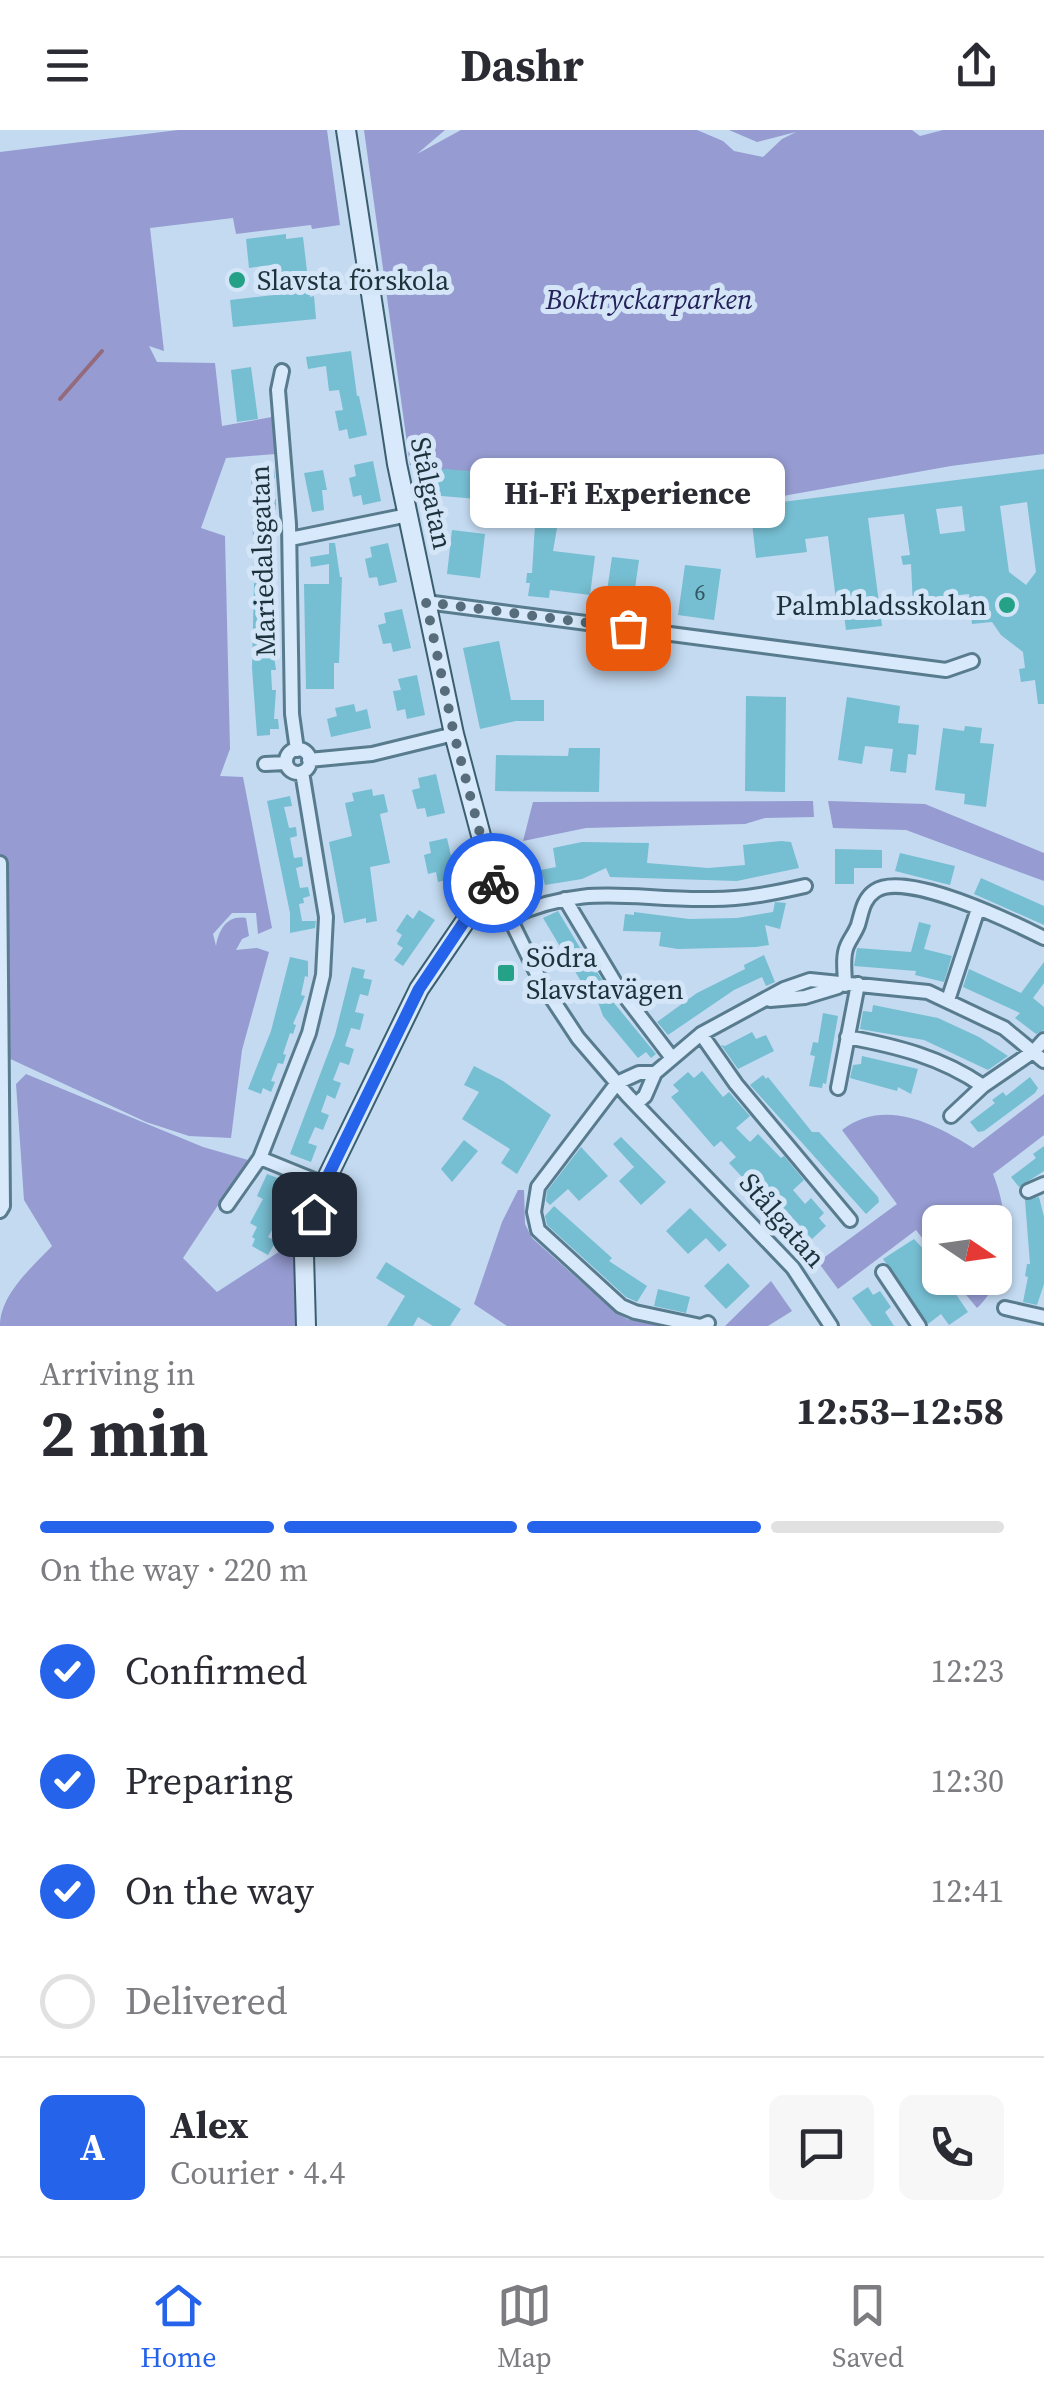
<!DOCTYPE html>
<html lang="en">
<head>
<meta charset="utf-8">
<style>
  body { margin:0; font-family:"Source Serif 4",serif; background:#f7f7f7; color:#2b2b33; height:100vh; display:flex; flex-direction:column; font-size:38px; white-space:nowrap }
  * { box-sizing:border-box; margin:0 }
  p { font-size:32px; color:#7c7c81 }
  .icon { flex:none; width:55px; height:55px; fill:none; stroke:currentColor; stroke-width:2; stroke-linecap:round; stroke-linejoin:round }
  .map { position:relative; height:1196px; overflow:hidden }
  .details { display:flex; flex-direction:column; background:#fff; flex:1 }
  .details>* { flex:none }
  .needle { width:65px; rotate:103deg }
  .buttons { position:absolute; left:922px; top:1075px; display:grid; gap:20px }
  .buttons a { display:grid; place-items:center; width:90px; height:90px; border-radius:15px; background:#fff; box-shadow:0 2px 8px #0004; font-size:50px }
  .pin { position:absolute; display:grid; place-items:center; width:85px; height:85px; color:#fff; margin:-42px; border-radius:20px; box-shadow:0 5px 15px #0006 }
  .courier { position:absolute; display:grid; place-items:center; width:100px; height:100px; margin:-50px; border:8px solid #2563eb; border-radius:50%; background:#fff; color:#222; box-shadow:0 2px 12px #0007 }
  .bubble { position:absolute; height:70px; border-radius:15px; background:#fff; box-shadow:0 2px 8px #0004; font-size:32px; font-weight:700; line-height:70px; text-align:center }
  .overview em { font-style:normal; font-weight:700 }
  .overview div { display:flex; flex-direction:column-reverse }
  .overview { display:flex; align-items:center; justify-content:space-between; height:170px; padding:0 40px }
  h1 { font-size:65px; font-weight:700; line-height:75px }
  .bar { display:grid; grid-template-columns:repeat(4,1fr); gap:15px 10px; align-content:center; height:120px; padding:0 40px }
  .bar i { height:12px; border-radius:8px; background:#e1e1e2 }
  .bar .selected { background:#2563eb }
  .bar p { grid-column:span 4 }
  .line { display:flex; align-items:center; gap:25px; padding:0 40px; border-top:2px solid #e1e1e2 }
  .line div { flex:1 }
  .round { display:grid; place-items:center; flex:none; width:105px; height:105px; border-radius:15px; background:#f7f7f7 }
  ol { padding:0 40px; list-style:none }
  li { display:flex; align-items:center; gap:30px; height:110px }
  li p { margin-inline-start:auto }
  li .icon { padding:10px; border-radius:50%; background:#2563eb; color:#fff; stroke-width:4 }
  li:last-child { color:#7c7c81 }
  li i { width:55px; height:55px; border:5px solid #e1e1e2; border-radius:50% }
  header { display:flex; justify-content:space-between; align-items:center; height:130px; padding:0 40px; background:#fff; font-size:45px; font-weight:700 }
  .menu { display:flex; justify-content:space-around; align-items:center; height:140px; border-top:2px solid #e1e1e2; background:#fff; font-size:28px; color:#7c7c81 }
  .menu a { display:grid; justify-items:center; gap:5px }
  .menu .selected { color:#2563eb }
  .map>svg:first-child { display:block }
</style>
</head>
<body>
<header><svg class="icon" aria-label="menu" viewBox="0 0 24 24"><path d="M4 6h16M4 12h16M4 18h16"/></svg>Dashr<svg class="icon" aria-label="share" viewBox="0 0 24 24"><path d="M12 15V3M7 8l5-5 5 5M5 13v7h14v-7"/></svg></header>
<div class="map">
<svg width="1044" height="1196" viewBox="0 0 1044 1196">
  <rect width="100%" height="100%" fill="#c3daf1"/>
  <path fill="#969bd1" d="M178 0H327L340 95 312 99 311 95 236 104 233 88 150 98 164 221 149 216 157 232 215 233 222 296 272 287 275 324 226 328 201 398 225 406 230 619 220 646 243 647 272 798 258 804 256 783H232L213 804 216 816C219 799 227 785 246 788L249 806 242 809 236 820 257 818 269 822 242 920 231 1008 189 1006 146 992 4 926 0 733V22Z
    M364 0H445L417 24 461 0H697L723 11 734 21 763 27 782 9 796 2 757 12 729 0H912L920 6 943 0H1044V324L951 336 749 372 740 376 410 335Z
    M813 671 814 687 765 688 745 694 586 698 523 711 533 672Z
    M828 671 925 674 1044 723V751L906 700 833 698Z
    M26 944 203 1017 248 1030 183 1128 217 1162 297 1110V1196H0C0 1165 31 1138 52 1116L24 1070 16 954Z
    M1044 964V1005L993 1044C1010 1086 1013 1144 977 1178L952 1148H995V1092H940V1131L916 1100 838 1159 818 1132 897 1074 842 1000C884 967 936 994 973 1018Z
    M518 1060H524L525 1094 532 1108 615 1182 627 1189 660 1196H507L474 1174 502 1092Z
    M771 1151 792 1181 768 1196H725Z"/>
  <g fill="none" stroke-linecap="round" stroke-linejoin="round">
    <path stroke="#936b7d" stroke-width="4" d="M60 269 102 221"/>
  </g>
  <path fill="#76bed2" fill-rule="evenodd" d="M286 104V109L303 107 310 167 314 166 316 189 233 197 230 170 283 164 277 134 249 138 246 109Z
    M351 221 357 266H359L367 305 349 309 347 299 339 301 335 281 343 280 339 260 329 261 326 236 308 239 306 227Z
    M251 237 258 289 237 292 231 240Z
    M373 331 381 371 363 375 361 365 353 367 349 348 356 346 354 335Z
    M433 338 492 343 489 370 430 365Z
    M274 339 275 348 267 349 269 370 276 369V379L269 380V385H264L266 408H272L276 424H272V443L254 446 251 341Z
    M1044 339V574H1038L1035 550 1021 552 1019 539 1025 538 1023 522 1001 505 992 492 972 494 969 464 938 467 939 473 913 476 911 434 903 435 901 426 910 425 904 384 868 388 882 496 846 500 844 485 838 486 828 406 805 409 807 422 756 428 750 376ZM1027 372 1036 442 1026 455 1009 442 1000 376ZM962 376 965 401 940 404 936 379Z
    M323 340 327 360H322L324 380 312 382 304 343Z
    M509 345 563 353 560 371 507 363Z
    M619 360 647 364 643 397 615 393Z
    M535 395 557 398 553 421 595 426 590 465 550 460 549 468 528 466 530 453H526L527 443H532Z
    M452 400 485 404 480 448 447 444Z
    M329 413H335L340 447H342L339 533H334V559H306L304 454H329V434L311 437 310 427 329 424Z
    M388 413 397 452 379 456 377 447 369 448 365 429 372 427 370 417Z
    M612 427 639 430 633 472 606 468Z
    M685 435 721 439 714 490 678 485Z
    M254 453H272V473H276L272 501H276V511H272L276 540H271L272 560H276L274 589H278L279 599H270V605L257 606 252 538Z
    M402 479 411 518 393 522 391 513 383 514 378 495 386 493 384 483Z
    M499 511 511 570H544V591H516L480 599 463 518Z
    M417 545 425 585 407 589 405 579 397 581 393 561 401 560 398 549Z
    M746 566 786 567 785 662 745 661Z
    M847 567 900 576 898 593 919 595 916 625 908 624 906 643 890 641 893 619 865 616 862 634 838 630Z
    M354 574 356 582 367 579 371 598 331 607 327 589 337 586 335 578Z
    M965 596 982 598 980 613 994 614 986 677 964 674 965 664 935 660 943 598 964 601Z
    M569 618H600L599 662 495 661 496 625 568 626Z
    M436 644 445 683 427 687 425 678 417 679 412 660 420 658 418 648Z
    M372 659 373 666 384 664 388 682 380 684 390 733 370 737 377 791 366 793V788L344 793 329 712 352 706 345 673 354 671 352 663Z
    M290 666 292 676 284 677 289 698 296 697 297 706 290 708 294 728 302 727 303 736 296 738 300 758 308 757 310 766 303 768 304 773 299 774 302 791H316L315 798 290 803V783L267 671Z
    M447 708 456 748 438 752 436 742 428 744 424 725 431 723 429 712Z
    M781 711 791 712 799 738 737 751 610 747 606 738 582 749 545 755 541 740 556 737 553 718 582 712 649 713 647 733 708 738 745 735 743 715Z
    M835 719 882 720V738H854V754H835Z
    M900 723 955 736 950 755 895 741Z
    M981 748 1044 776V795L974 764Z
    M775 772 786 773 780 799 765 795 769 815 756 817 678 819 659 816 661 802 623 801 625 784 634 785V782L689 789 737 788 773 782Z
    M419 780 435 790 403 836 394 830 403 818 397 814 402 805 396 801 407 784 413 789Z
    M558 781 595 843 597 842 616 871 614 873 656 924 651 928 646 922 638 928 603 886 598 872 588 856 585 858 543 788Z
    M919 792 931 795 924 819 952 826 944 852 915 845 916 841 854 836 857 818 911 822Z
    M764 825 775 852 766 856 762 847 734 860 668 905 657 892 697 863 745 839 744 835Z
    M290 827 308 831V847L305 846 301 865 305 866 293 894 296 895 293 904 290 903 283 924 286 925 283 934 278 933 271 951 275 952 271 962 263 958 261 964 248 959 271 901Z
    M1044 832V853L1033 868 1044 877V900L1036 904 1015 888 1020 883 963 857 969 839 1021 863Z
    M352 837 365 840 363 848 372 850 368 866 360 864 355 882 364 884 360 900 351 898 345 916 354 919 349 935 340 932 333 950 341 953 335 969 327 965 321 982 329 985 323 1000 315 997 308 1013 317 1016 311 1032 290 1024 335 905Z
    M873 875 938 888 979 907 1008 926 988 940 924 910 860 899 863 881 872 882Z
    M823 883 838 886 826 954 823 953 822 958 809 956 815 926 810 925 812 917 813 912 818 913Z
    M752 902 756 909 766 905 774 921 738 939 721 915 725 916Z
    M862 926 918 939 911 964 898 957 897 961 850 948 853 935 861 934Z
    M474 936 503 951 551 985 517 1044 501 1033 510 1019 462 989 479 962 464 955Z
    M702 941 723 967 729 962 750 986 736 998 750 1012 758 1004 781 1028 784 1026 804 1050 793 1060 805 1074 811 1068 824 1083 819 1088 826 1096 812 1109 779 1073 772 1079 729 1033 736 1027 721 1011 714 1017 671 967 679 961 673 955 688 942 694 948Z
    M763 945 766 949 768 947 812 1002H819L878 1067 879 1072 866 1084 750 955Z
    M1030 947 1038 958 1035 963 984 1001 978 1002 970 992 995 973 992 970 1003 962 1006 966Z
    M621 1007 666 1052 641 1075 619 1051 634 1037 613 1014Z
    M464 1010 478 1021 452 1052 441 1039Z
    M1044 1016V1041L1019 1057 1011 1047 1036 1028 1033 1024Z
    M581 1017 608 1046 579 1071 568 1059 550 1075 546 1071 547 1061Z
    M267 1044 288 1052 276 1080 282 1083 268 1107 276 1111 268 1125 252 1116 255 1109 252 1107 257 1097 250 1093 263 1069 257 1066Z
    M1039 1067 1044 1087V1154L1037 1175 1023 1172 1028 1147 1025 1146 1027 1134H1030L1025 1070Z
    M554 1076 612 1128 609 1131 647 1156 637 1172 626 1167 547 1095 545 1086Z
    M690 1078 727 1115 719 1122 706 1108 688 1124 666 1101Z
    M914 1109 931 1127 940 1140V1148H945L968 1182 949 1195 941 1184 928 1194 883 1129Z
    M386 1132 461 1179 450 1196H433L418 1187 413 1196H387L405 1166 376 1148Z
    M728 1133 750 1156 726 1179 704 1156Z
    M868 1157 873 1165 880 1161 891 1177 885 1182 894 1196H872L852 1168Z
    M658 1159 690 1167 686 1183 654 1176Z"/>
  <g fill="none" stroke-linecap="round" stroke-linejoin="round">
    <defs>
      <path id="street" d="M282 241 278 260 289 394 292 584 297 620
        M290 409 408 385
        M426 472 946 540 972 531
        M286 631a12 12 0 1 1 24 0a12 12 0 1 1-24 0Z
        M309 630 372 624 454 604
        M265 634 286 633
        M0 733 3 1076 0 1081
        M495 758 541 852 578 908 628 966 793 1138 831 1196
        M565 769 617 856 672 928
        M508 788C589 751 631 771 713 769 744 769 774 763 805 756
        M845 855C845 843 842 827 847 816 850 809 855 803 858 795 862 782 863 769 875 761 905 740 1012 792 1044 808
        M770 870 805 867 838 857
        M948 870 978 779
        M701 904 736 954 850 1090
        M847 907C896 916 941 927 983 956
        M655 943H639L617 953 538 1057 534 1082 538 1100 621 1176 635 1182 701 1196 708 1193
        M838 958 858 854
        M636 974 645 966 655 943 701 904 784 859 810 850 928 862 1004 898 1044 931
        M951 986 983 956 1034 921 1044 910
        M260 1028 324 1054
        M1028 1061 1044 1054
        M227 1075 260 1028 309 903 323 845 326 787 302 642
        M883 1142 919 1196
        M1005 1178 1044 1187"/>
      <path id="secondary" d="M306 1196 304 1125 324 1054 419 859 481 768 495 758 454 604 397 334 346 0"/>
    </defs>
    <use href="#street" stroke="#587c8d" stroke-width="18"/>
    <use href="#secondary" stroke="#3b5f6f" stroke-width="22"/>
    <use href="#street" stroke="#d7e9fb" stroke-width="12"/>
    <use href="#secondary" stroke="#d7e9fb" stroke-width="18"/>
  </g>
  <g fill="none" stroke-linecap="round" stroke-linejoin="round">
    <path stroke="#576d7b" stroke-width="10" stroke-dasharray="0 18" d="M493 753 454 604 426 472 628 498"/>
    <path stroke="#2563eb" stroke-width="12" d="M314 1084 324 1054 419 859 480 768 494 758 493 753"/>
  </g>
  <g fill="#24a187" stroke="#d4e5f8" stroke-width="4">
    <circle cx="237" cy="150" r="10"/>
    <circle cx="1007" cy="475" r="10"/>
    <rect x="496" y="833" width="20" height="20" rx="5"/>
  </g>
  <g text-anchor="middle" dominant-baseline="central" stroke-width="10" stroke-linejoin="round" paint-order="stroke">
    <g font-size="22" fill="#335662">
      <text x="700" y="462">6</text>
    </g>
    <g font-size="28" fill="#1d333c" stroke="#d4e5f8" text-anchor="start">
      <text x="257" y="150">Slavsta förskola</text>
      <text x="987" y="475" text-anchor="end">Palmbladsskolan</text>
      <text x="526" y="827">Södra<tspan x="526" dy="32">Slavstavägen</tspan></text>
    </g>
    <g font-size="28" font-style="italic" fill="#25225a" stroke="#d4e5f8">
      <text x="649" y="169">Boktryckarparken</text>
    </g>
    <g font-size="28" fill="#1d333c" stroke="#d4e5f8">
      <text transform="translate(432 363) rotate(78)">Stålgatan</text>
      <text transform="translate(262 431) rotate(-92)">Mariedalsgatan</text>
      <text transform="translate(783 1090) rotate(49)">Stålgatan</text>
    </g>
  </g>
</svg>
<div class="buttons">
<a><svg class="needle" viewBox="-14 -14 28 28"><path d="M0-13l5 13h-10z" fill="#e53935"/><path d="M0 13l5-13h-10z" fill="#7c7c81"/></svg></a>
</div>
<div class="pin" style="left:628px;top:498px;background:#ea580c"><svg class="icon" aria-label="bag" viewBox="0 0 24 24"><path d="M5 8h14l-1 12H6zM9 8a3 3 0 0 1 6 0"/></svg></div>
<div class="pin" style="left:314px;top:1084px;background:#1f2937"><svg class="icon" aria-label="home" viewBox="0 0 24 24"><path d="M3 11l9-7 9 7M6 9v11h12V9"/></svg></div>
<div class="courier" style="left:493px;top:753px"><svg class="icon" aria-label="bike" viewBox="0 0 24 24"><circle cx="6" cy="16" r="4"/><circle cx="18" cy="16" r="4"/><path d="M6 16l4-8h5l3 8M10 8l3 8H6M13 5h3"/></svg></div>
<div class="bubble" style="left:470px;top:328px;width:315px">Hi-Fi Experience</div>
</div>
<section class="details">
<div class="overview"><div><h1>2 min</h1><p>Arriving in</p></div><em>12:53–12:58</em></div>
<div class="bar"><i class="selected"></i><i class="selected"></i><i class="selected"></i><i></i><p>On the way · 220 m</p></div>
<ol>
<li><svg class="icon" aria-label="check" viewBox="0 0 24 24"><path d="M5 12l5 5 9-10"/></svg>Confirmed<p>12:23</p></li>
<li><svg class="icon" aria-label="check" viewBox="0 0 24 24"><path d="M5 12l5 5 9-10"/></svg>Preparing<p>12:30</p></li>
<li><svg class="icon" aria-label="check" viewBox="0 0 24 24"><path d="M5 12l5 5 9-10"/></svg>On the way<p>12:41</p></li>
<li><i></i>Delivered</li>
</ol>
<div class="line" style="height:180px"><b class="round" style="background:#2563eb;color:#fff">A</b><div><b>Alex</b><p>Courier · 4.4</p></div><a class="round"><svg class="icon" aria-label="chat" viewBox="0 0 24 24"><path d="M4 5h16v11H9l-5 4z"/></svg></a><a class="round"><svg class="icon" aria-label="phone" viewBox="0 0 24 24"><path d="M5 4h4l2 5-3 2q2 4 5 5l2-3 5 2v4C11 20 4 13 5 4z"/></svg></a></div>
</section>
<nav class="menu">
<a class="selected"><svg class="icon" aria-label="home" viewBox="0 0 24 24"><path d="M3 11l9-7 9 7M6 9v11h12V9"/></svg>Home</a>
<a><svg class="icon" aria-label="map" viewBox="0 0 24 24"><path d="M3 6l6-2 6 2 6-2v14l-6 2-6-2-6 2zM9 4v14M15 6v14"/></svg>Map</a>
<a><svg class="icon" aria-label="saved" viewBox="0 0 24 24"><path d="M7 4h10v16l-5-4-5 4z"/></svg>Saved</a>
</nav>
</body>
</html>
